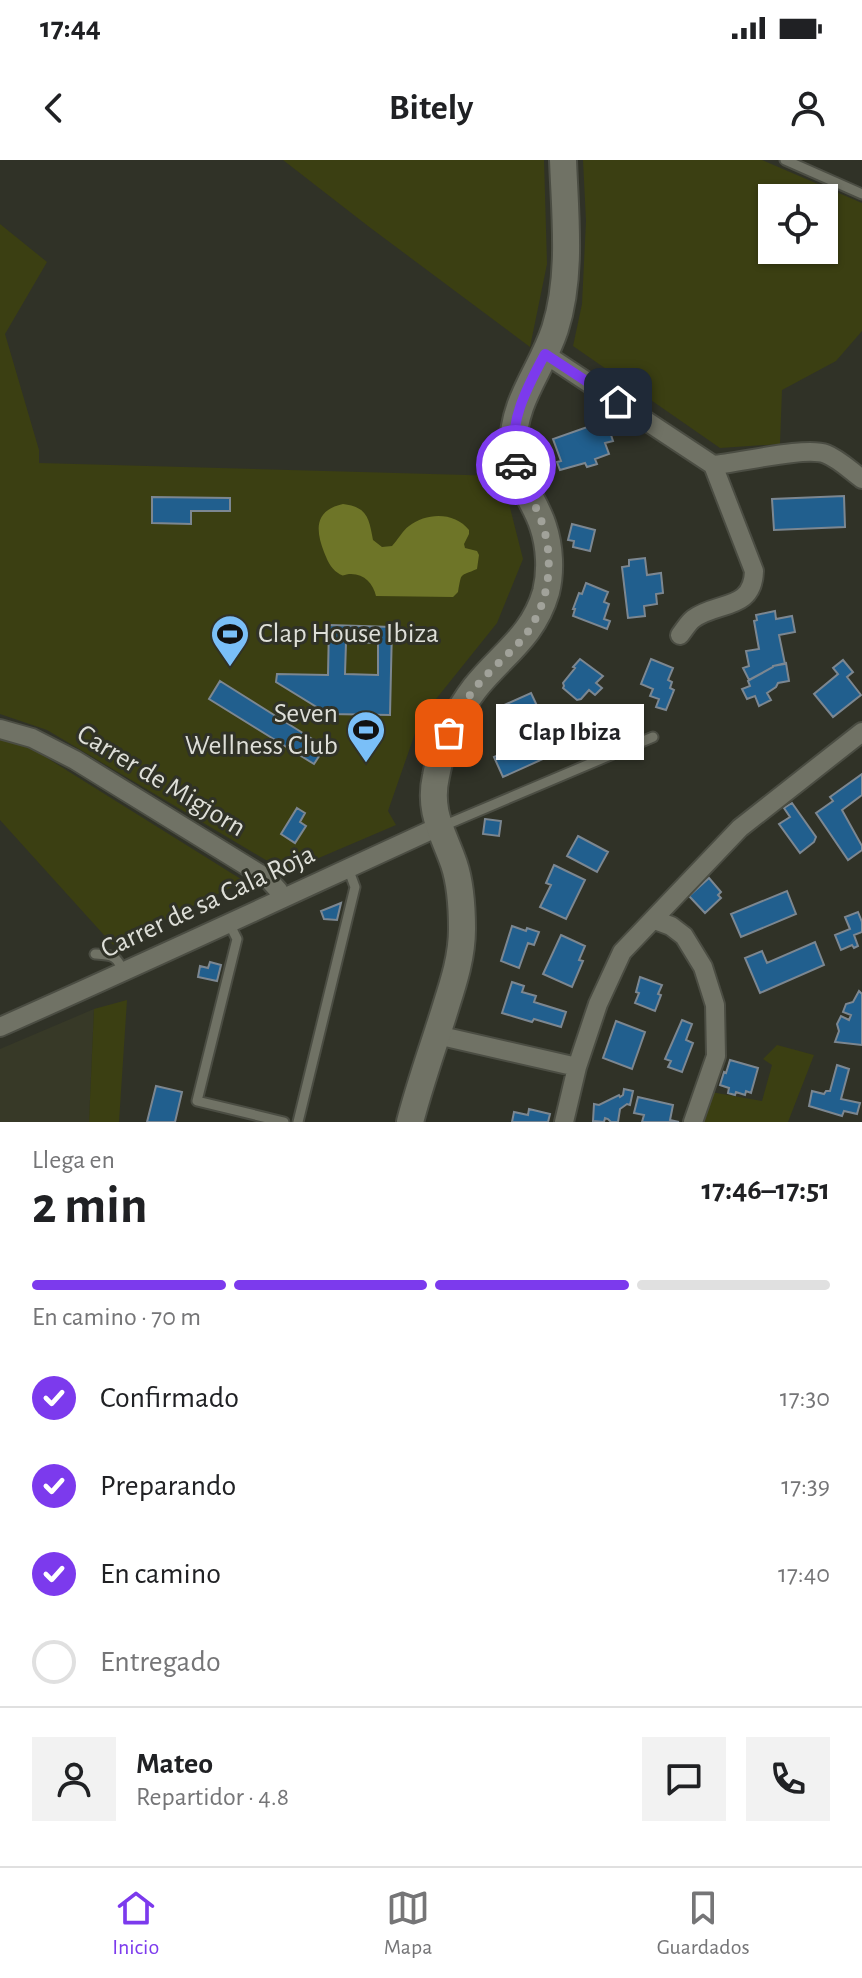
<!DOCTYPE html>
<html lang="es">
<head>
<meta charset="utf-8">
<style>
  body { margin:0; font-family:"Alegreya Sans",sans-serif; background:#f2f2f2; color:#202124; height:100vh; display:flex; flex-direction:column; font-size:30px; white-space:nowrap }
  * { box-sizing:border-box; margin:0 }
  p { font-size:26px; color:#757577 }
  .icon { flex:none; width:44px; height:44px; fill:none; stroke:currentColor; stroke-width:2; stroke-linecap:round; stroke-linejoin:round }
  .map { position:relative; height:962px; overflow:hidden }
  .drawer { display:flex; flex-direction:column; background:#fff; flex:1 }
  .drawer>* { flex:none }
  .controls { position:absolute; left:758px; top:24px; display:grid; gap:16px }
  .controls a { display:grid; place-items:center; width:80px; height:80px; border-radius:0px; background:#fff; box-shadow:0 2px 6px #0004; font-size:40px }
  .pin { position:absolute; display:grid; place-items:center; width:68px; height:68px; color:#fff; margin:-34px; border-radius:16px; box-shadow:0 4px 12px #0006 }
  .courier { position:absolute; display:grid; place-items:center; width:80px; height:80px; margin:-40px; border:6px solid #7c3aed; border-radius:50%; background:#fff; color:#222; box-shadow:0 2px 10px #0007 }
  .bubble { position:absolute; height:56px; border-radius:0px; background:#fff; box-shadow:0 2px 6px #0004; font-size:26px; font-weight:600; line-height:56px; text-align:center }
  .headline em { font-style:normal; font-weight:600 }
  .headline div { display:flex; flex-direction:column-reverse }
  .headline { display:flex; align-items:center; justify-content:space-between; height:136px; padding:0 32px }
  h1 { font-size:52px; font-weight:600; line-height:60px }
  .bar { display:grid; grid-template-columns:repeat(4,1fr); gap:12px 8px; align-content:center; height:96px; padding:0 32px }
  .bar i { height:10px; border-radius:6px; background:#e0e0e0 }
  .bar .active { background:#7c3aed }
  .bar p { grid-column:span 4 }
  .line { display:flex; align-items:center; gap:20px; padding:0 32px; border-top:2px solid #e0e0e0 }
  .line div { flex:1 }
  .round { display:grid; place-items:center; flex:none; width:84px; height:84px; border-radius:0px; background:#f2f2f2 }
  ol { padding:0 32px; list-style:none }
  li { display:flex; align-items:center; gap:24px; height:88px }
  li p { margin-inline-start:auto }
  li .icon { padding:8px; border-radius:50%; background:#7c3aed; color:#fff; stroke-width:4 }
  li:last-child { color:#757577 }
  li i { width:44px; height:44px; border:4px solid #e0e0e0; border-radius:50% }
  .status { display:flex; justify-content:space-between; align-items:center; height:56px; padding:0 40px; background:#fff; direction:ltr }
  .status svg { height:22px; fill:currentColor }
  header { display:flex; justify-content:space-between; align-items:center; height:104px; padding:0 32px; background:#fff; font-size:36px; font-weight:600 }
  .menu { display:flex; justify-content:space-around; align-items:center; height:112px; border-top:2px solid #e0e0e0; background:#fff; font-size:22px; color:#757577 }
  .menu a { display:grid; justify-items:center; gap:4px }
  .menu .active { color:#7c3aed }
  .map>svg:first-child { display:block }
</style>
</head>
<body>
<div class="status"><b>17:44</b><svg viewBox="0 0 49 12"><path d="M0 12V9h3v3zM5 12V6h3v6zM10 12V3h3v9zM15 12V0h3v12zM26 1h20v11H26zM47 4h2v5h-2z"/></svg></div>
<header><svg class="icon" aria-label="back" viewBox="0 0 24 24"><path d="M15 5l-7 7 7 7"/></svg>Bitely<svg class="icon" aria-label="person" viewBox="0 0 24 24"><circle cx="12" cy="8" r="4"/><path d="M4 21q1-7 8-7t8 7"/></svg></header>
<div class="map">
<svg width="862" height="962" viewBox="0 0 862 962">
  <rect width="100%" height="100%" fill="#303227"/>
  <path fill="#373927" d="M94 849 89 962H0V889Z"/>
  <path fill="#3b3f12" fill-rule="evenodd" d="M283 0H544L547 104 530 187 368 66Z
    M583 0H762L862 43V171L836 201 782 230 780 284 720 288 573 186 582 144 586 61ZM772 38H824V90H772Z
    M0 64 47 102 5 174 39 290V303L502 316 523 399 497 463 420 559 388 651 396 665 286 712 47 570 0 554Z
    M0 580 23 583 244 721 113 785 0 660Z
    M127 840 119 962H89L94 849Z
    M777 885 814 895 788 962H703L711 932 762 941 772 905 763 899Z"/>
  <path fill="#6e7528" d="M343 344C368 347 369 359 373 380L382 387 392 386C398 380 402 371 409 366 427 352 455 352 469 370V374L464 384 465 388 477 391 479 395 477 409C459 417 462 411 458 432L453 437 376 436C373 423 364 413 349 414 342 415 344 417 338 413 330 408 327 399 324 392 315 369 315 350 343 344Z"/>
  <path fill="#215f8e" stroke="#7c8791" stroke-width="2" fill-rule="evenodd" d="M607 263 613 281 605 283 609 294 595 299 597 304 587 307 585 303 560 310 557 302 561 301 553 279 593 265 594 267Z
    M844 336 845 367 774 370 772 339Z
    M152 337 230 338V351H191V364L152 363Z
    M572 364 595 370 590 391 573 387 574 381 568 380Z
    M645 398 647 415 661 413 663 433 656 434 657 444 644 446 645 456 628 458 622 407 629 406V400Z
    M586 423 608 432 604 442 609 444 604 459 610 461 607 469 573 456 575 449H573L579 433 582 434Z
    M775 451 776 459 792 456 795 472 779 475 785 504 773 506V507L749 520 743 508 749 506 746 491 759 489 754 461 757 460 756 455Z
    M329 465 392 467 390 555 328 554 276 522 277 514 328 515ZM346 482 378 483V515L345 514Z
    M580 499 603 516 596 523 602 528 595 535 589 530 581 539 577 540 563 528 564 526 563 523 575 508 573 507Z
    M651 499 673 508 668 520 672 522 670 528 674 530 666 550 656 547 659 539 650 536 653 529 641 524Z
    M843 500 853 512 847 517 861 535 833 557 814 534 838 514 833 508Z
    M786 503 789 521 778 523 776 527 767 533 771 540 759 546 755 536 747 539 742 529 750 526 748 521 773 507V506Z
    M220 521 325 587 314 604 209 539Z
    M531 533 554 582 550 584 554 594 503 617 494 597 520 585 502 546Z
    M862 614V635L842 650 862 686V690L848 700 816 653 833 641 830 637Z
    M792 643 816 677 814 682 800 693 779 664 790 657 784 648Z
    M297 648 305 653 300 662 306 666 295 683 281 674Z
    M485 659 501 661 499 676 483 674Z
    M578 676 608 692 597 712 567 696Z
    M554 705 585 720 566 759 540 747 551 725 546 723Z
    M709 718 721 732 718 735 721 738 705 753 689 736Z
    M787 731 796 754 741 777 731 754Z
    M341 743 337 760 324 759 321 751Z
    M858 752 862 762V772L854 775 858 786 854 788 852 785 841 790 835 775 850 769 845 757Z
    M512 766 526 771 527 768 539 772 534 785 528 783 519 808 501 801Z
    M561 775 585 786 579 800 583 801 572 827 543 814Z
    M815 782 824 805 760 833 745 798 762 791 767 803Z
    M210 802 221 805 217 821 198 817 200 806 208 808Z
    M640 817 662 825 658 834 661 835 655 851 635 843 639 833 636 832Z
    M512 822 524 826 522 832 536 836 534 842 566 852 561 867 534 859 532 862 502 853Z
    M859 831 862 834V885L835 882 839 871 837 864 841 856 849 860 851 855 843 852 846 844 853 842Z
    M682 860 692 864 686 880 693 883 682 912 668 907 671 901 665 899Z
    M616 861 645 872 632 909 603 898Z
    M730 900 758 908 751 933 746 931 745 935 736 932 735 935 728 933 729 928 720 925 724 912 726 913Z
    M837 905 849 909 841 939 860 943 857 954 844 951 842 956 809 946 812 931 824 934 826 931H830Z
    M156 926 182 932 175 962H147Z
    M624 929 633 931 630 945 627 944 620 949 618 962H611L608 959 605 958 604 962 593 961 594 944 599 945 619 935 620 937 623 935Z
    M638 937 673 945 670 960 679 962H642L644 955 634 953Z
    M529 949 550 954 548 962H512L514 952 528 955Z"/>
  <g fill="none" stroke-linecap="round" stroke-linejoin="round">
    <defs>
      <path id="lane" d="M785 0 862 34
        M443 666 653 577
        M229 763 237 779 197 941 284 962
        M95 794C112 795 118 795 123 813
        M298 962 355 727 348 708"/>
      <path id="street" d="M545 194 713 305 754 411C753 451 717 441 693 459 688 463 684 470 680 475
        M713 305C739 303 806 286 826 294 839 299 851 311 862 319
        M0 569 32 578 75 600 268 719 278 730 281 738
        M655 760 671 766 684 776 703 807 715 845 716 896 693 962
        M0 867C147 802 292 734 438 667
        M437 875 577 907
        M564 962 577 907 598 844 622 792 740 668 862 572"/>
      <path id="secondary" d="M410 962C420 923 434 885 446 846 454 821 462 796 462 769 462 747 461 725 454 704 443 672 428 652 436 616 442 585 455 554 475 528 502 494 533 477 546 432 551 412 550 387 543 366 535 340 513 317 513 288 513 239 541 212 555 169 572 116 565 55 563 0"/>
    </defs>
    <use href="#lane" stroke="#4b4d43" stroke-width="13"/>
    <use href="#street" stroke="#4b4d43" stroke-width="22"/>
    <use href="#secondary" stroke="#4b4d43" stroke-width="30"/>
    <use href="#lane" stroke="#707265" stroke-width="9"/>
    <use href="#street" stroke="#707265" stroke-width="18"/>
    <use href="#secondary" stroke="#707265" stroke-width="26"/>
  </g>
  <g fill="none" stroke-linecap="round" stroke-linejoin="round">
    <path stroke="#a1a29a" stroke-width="8" stroke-dasharray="0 14.4" d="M449 573C456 558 463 544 473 531 488 511 508 496 524 477 548 446 555 404 543 366 537 345 523 326 516 305"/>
    <path stroke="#7c3aed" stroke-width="10" d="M516 305C507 264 526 229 545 194L618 242"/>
  </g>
  <defs>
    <symbol id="stadium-pin" viewBox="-11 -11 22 30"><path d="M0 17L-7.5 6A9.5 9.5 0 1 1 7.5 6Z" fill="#7abff8" stroke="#303227"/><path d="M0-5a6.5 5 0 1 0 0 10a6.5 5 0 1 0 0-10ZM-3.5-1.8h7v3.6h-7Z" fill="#111"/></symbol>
  </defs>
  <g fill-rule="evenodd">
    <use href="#stadium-pin" x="208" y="452" width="44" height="60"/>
    <use href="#stadium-pin" x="344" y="548" width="44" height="60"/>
  </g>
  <g text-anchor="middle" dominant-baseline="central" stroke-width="6" stroke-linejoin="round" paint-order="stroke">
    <g font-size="28" fill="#dedfd8" stroke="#303227" text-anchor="start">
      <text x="258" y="474">Clap House Ibiza</text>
      <text x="338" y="554" text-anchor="end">Seven<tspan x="338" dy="32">Wellness Club</tspan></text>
    </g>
    <g font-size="28" fill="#dedfd8" stroke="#303227">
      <text transform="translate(161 621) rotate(31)">Carrer de Migjorn</text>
      <text transform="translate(208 742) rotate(-25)">Carrer de sa Cala Roja</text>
    </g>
  </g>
</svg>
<div class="controls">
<a><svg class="icon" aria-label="locate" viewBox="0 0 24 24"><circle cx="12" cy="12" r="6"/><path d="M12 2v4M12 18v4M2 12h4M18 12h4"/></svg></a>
</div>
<div class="pin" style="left:449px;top:573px;background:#ea580c"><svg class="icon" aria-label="bag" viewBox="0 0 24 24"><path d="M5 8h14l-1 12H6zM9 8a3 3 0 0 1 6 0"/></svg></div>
<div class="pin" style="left:618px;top:242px;background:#1f2937"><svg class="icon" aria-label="home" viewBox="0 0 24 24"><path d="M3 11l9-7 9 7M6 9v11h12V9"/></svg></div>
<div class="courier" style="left:516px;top:305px"><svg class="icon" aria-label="car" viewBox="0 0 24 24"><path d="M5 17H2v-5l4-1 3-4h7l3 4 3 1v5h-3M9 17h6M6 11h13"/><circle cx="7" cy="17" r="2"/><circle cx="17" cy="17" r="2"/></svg></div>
<div class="bubble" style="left:496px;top:544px;width:148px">Clap Ibiza</div>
</div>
<section class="drawer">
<div class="headline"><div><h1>2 min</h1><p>Llega en</p></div><em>17:46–17:51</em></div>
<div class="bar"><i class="active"></i><i class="active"></i><i class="active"></i><i></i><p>En camino · 70 m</p></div>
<ol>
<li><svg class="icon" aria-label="check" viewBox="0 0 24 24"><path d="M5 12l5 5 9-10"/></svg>Confirmado<p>17:30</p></li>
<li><svg class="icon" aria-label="check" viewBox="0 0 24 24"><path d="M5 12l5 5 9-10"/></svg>Preparando<p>17:39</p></li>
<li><svg class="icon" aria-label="check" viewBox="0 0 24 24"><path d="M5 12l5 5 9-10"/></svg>En camino<p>17:40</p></li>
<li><i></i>Entregado</li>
</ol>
<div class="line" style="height:144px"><a class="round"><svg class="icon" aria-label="person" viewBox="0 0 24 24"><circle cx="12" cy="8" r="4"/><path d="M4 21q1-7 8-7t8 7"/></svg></a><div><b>Mateo</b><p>Repartidor · 4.8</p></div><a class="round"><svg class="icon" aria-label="chat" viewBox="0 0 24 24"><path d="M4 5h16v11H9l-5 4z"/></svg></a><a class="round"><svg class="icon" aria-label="phone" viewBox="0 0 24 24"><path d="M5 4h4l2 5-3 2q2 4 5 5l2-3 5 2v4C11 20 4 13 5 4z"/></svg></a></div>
</section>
<nav class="menu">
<a class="active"><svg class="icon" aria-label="home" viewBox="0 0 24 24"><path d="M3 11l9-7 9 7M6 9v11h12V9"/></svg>Inicio</a>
<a><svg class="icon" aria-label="map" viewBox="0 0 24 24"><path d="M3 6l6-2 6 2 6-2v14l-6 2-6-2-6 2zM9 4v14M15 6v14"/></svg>Mapa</a>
<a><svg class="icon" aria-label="saved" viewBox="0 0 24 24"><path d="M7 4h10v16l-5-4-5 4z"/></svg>Guardados</a>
</nav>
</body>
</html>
